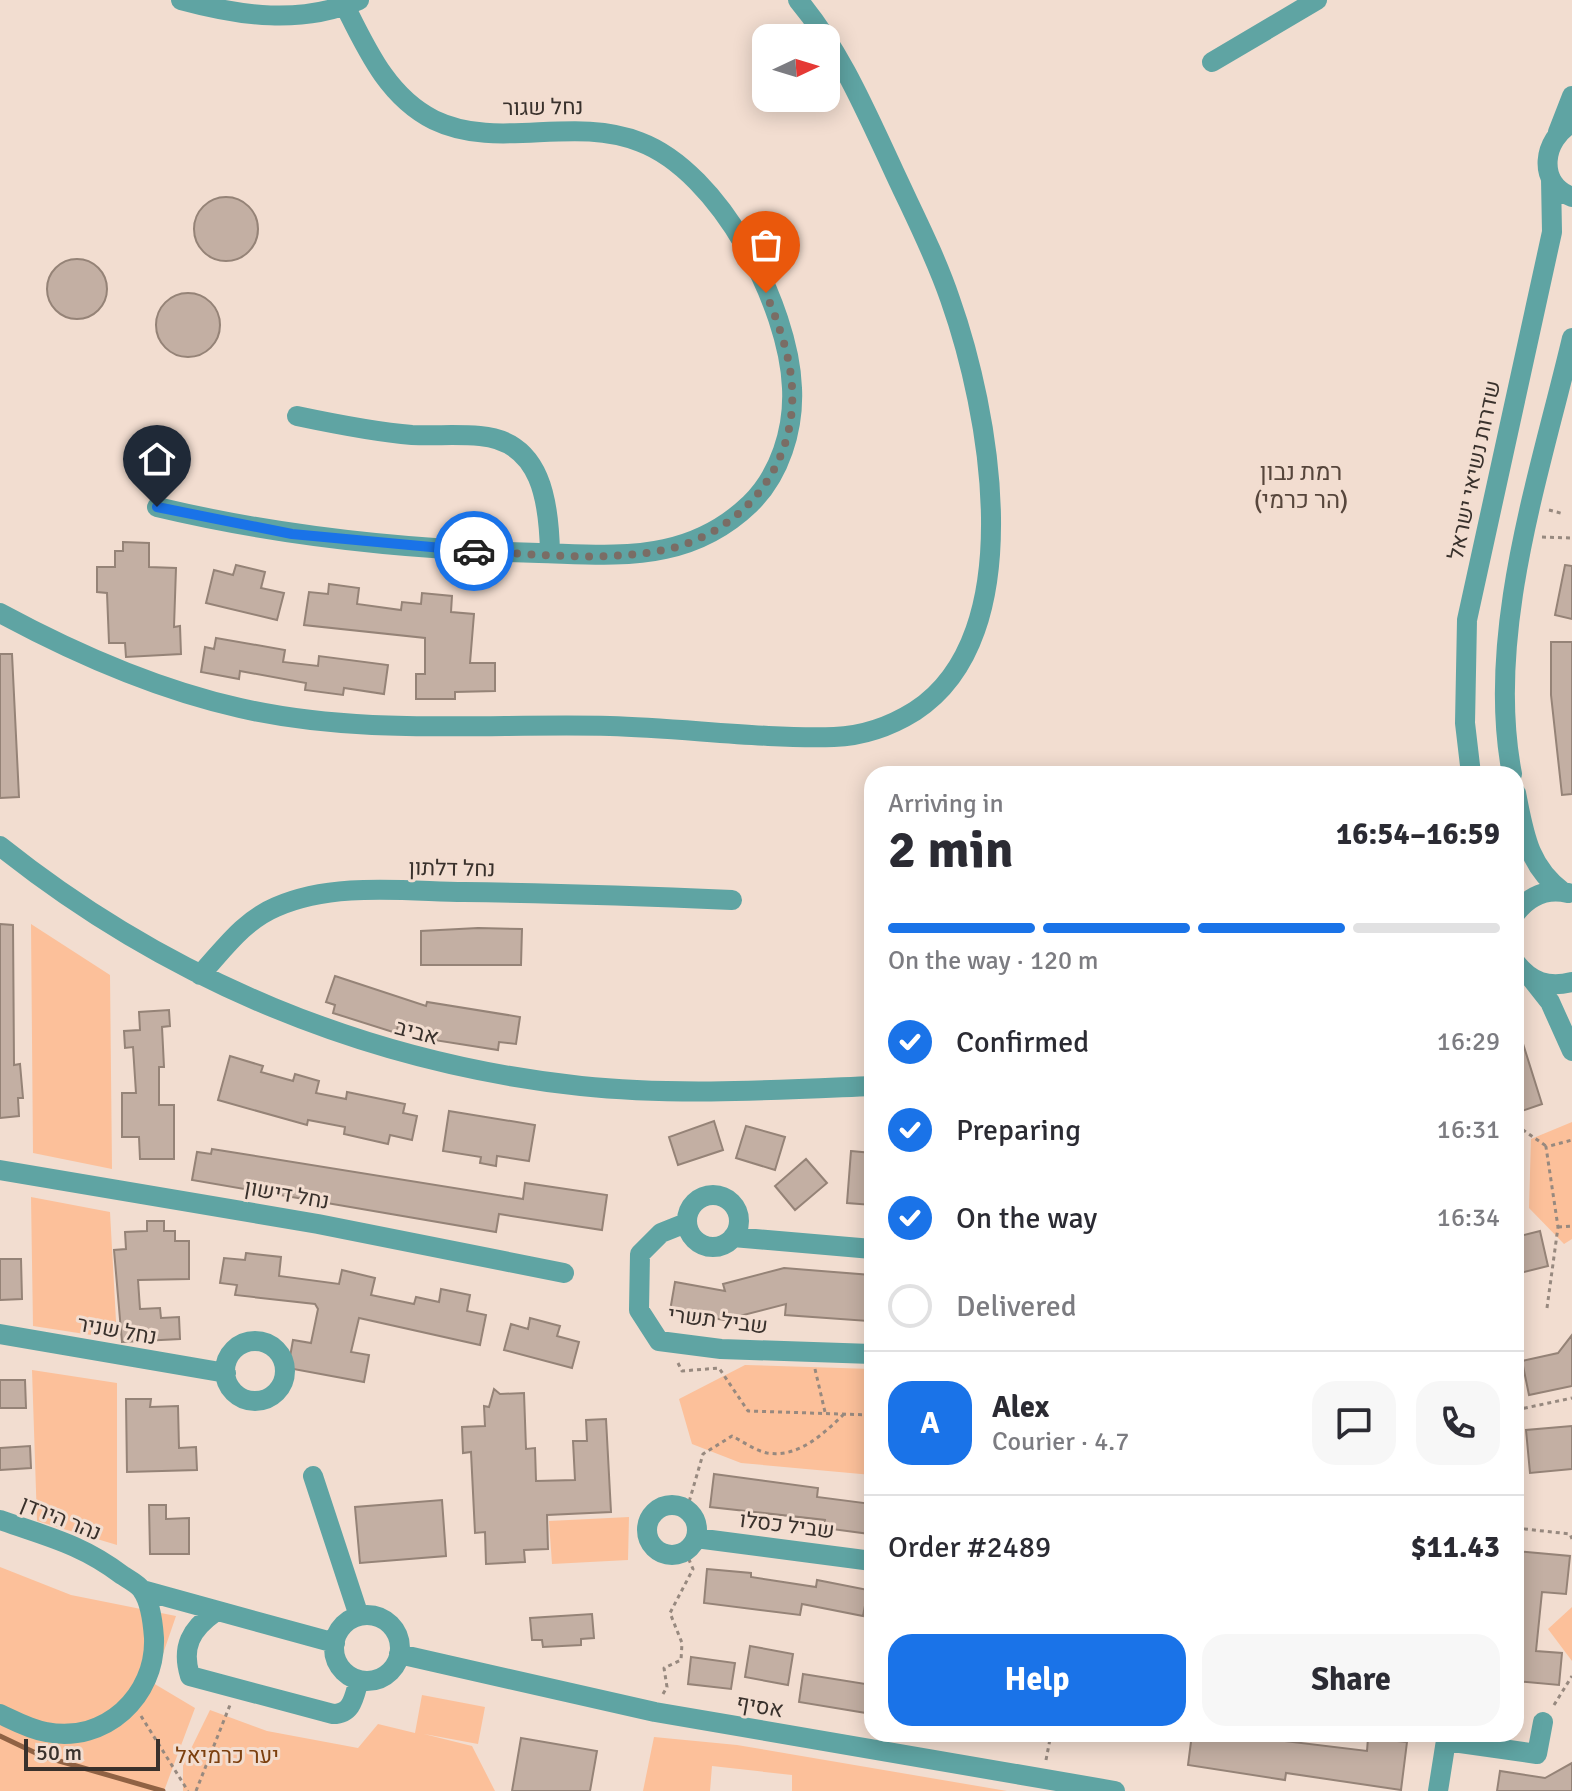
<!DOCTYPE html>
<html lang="en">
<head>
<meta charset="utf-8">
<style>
  body { margin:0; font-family:Signika,Heebo,sans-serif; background:#f7f7f7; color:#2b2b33; height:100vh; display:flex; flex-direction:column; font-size:30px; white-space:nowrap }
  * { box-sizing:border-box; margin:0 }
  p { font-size:26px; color:#7c7c81 }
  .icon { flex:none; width:44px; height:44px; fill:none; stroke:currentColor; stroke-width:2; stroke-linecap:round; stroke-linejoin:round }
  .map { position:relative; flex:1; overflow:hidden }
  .sheet { position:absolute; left:864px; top:766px; width:660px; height:976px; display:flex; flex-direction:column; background:#fff; border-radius:24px; box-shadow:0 4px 20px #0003 }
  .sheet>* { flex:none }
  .needle { width:52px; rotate:86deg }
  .fabs { position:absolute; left:752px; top:24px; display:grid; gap:16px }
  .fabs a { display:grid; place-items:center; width:88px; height:88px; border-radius:16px; background:#fff; box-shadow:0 4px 20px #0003; font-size:40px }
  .scale { position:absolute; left:24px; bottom:20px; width:136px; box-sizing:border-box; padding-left:8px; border:4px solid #39312c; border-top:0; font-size:22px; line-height:28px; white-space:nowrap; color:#39312c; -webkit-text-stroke:6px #f2ddd0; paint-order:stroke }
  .pin { position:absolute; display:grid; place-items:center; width:68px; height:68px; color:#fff; margin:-82px -34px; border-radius:50% 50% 50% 0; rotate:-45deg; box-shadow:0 0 8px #0007 }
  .pin .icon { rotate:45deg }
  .courier { position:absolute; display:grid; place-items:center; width:80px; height:80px; margin:-40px; border:6px solid #1a73e8; border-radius:50%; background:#fff; color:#222; box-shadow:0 2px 10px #0007 }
  .head em { font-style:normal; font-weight:800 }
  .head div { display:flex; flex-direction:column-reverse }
  .head { display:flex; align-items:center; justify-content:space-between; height:136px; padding:0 24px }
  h1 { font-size:52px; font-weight:800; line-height:60px }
  .bar { display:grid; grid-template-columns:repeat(4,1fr); gap:12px 8px; align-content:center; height:96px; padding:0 24px }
  .bar i { height:10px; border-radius:6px; background:#e1e1e2 }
  .bar .current { background:#1a73e8 }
  .bar p { grid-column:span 4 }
  .line { display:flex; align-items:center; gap:20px; padding:0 24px; border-top:2px solid #e1e1e2 }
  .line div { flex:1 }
  .round { display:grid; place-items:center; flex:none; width:84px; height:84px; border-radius:24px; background:#f7f7f7 }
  ol { padding:0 24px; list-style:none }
  li { display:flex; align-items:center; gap:24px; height:88px }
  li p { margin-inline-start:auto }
  li .icon { padding:8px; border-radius:50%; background:#1a73e8; color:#fff; stroke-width:4 }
  li:last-child { color:#7c7c81 }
  li i { width:44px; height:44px; border:4px solid #e1e1e2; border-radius:50% }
  .button { display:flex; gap:16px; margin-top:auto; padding:16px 24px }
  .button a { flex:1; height:92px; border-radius:24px; background:#1a73e8; color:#fff; font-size:32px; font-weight:800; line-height:92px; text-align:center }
  .button a+a { background:#f7f7f7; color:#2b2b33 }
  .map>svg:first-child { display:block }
</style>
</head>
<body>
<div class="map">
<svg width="1572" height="1791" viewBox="0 0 1572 1791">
  <rect width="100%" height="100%" fill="#f2ddd0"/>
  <path fill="#fcc09a" d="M31 924 110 975 112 1169 33 1153Z
    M1572 1122V1239L1564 1244 1529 1208 1531 1139Z
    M31 1197 110 1212 117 1339 33 1326Z
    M745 1365 872 1369V1475L741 1463 692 1444 679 1399Z
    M32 1370 117 1383V1545L37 1521Z
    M629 1517 628 1560 552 1564 549 1521Z
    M0 1567 71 1595 176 1616 153 1683 195 1708 164 1791H0Z
    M1572 1607V1661L1548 1629Z
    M422 1695 485 1707 478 1744 424 1734 472 1746 495 1791H183V1765L210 1710 267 1731 358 1748 378 1724 415 1733Z
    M654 1737 737 1745 1007 1791H792V1775L712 1766 710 1791H643Z"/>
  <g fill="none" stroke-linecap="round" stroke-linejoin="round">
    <path stroke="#906244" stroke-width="5" d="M0 1736 42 1756 163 1791"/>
  </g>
  <path fill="#c3afa3" stroke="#958377" stroke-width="2" d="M194 229a32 32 0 1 1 64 0a32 32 0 1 1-64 0Z
    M47 289a30 30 0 1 1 60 0a30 30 0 1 1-60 0Z
    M156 325a32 32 0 1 1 64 0a32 32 0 1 1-64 0Z
    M123 542 149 543V567L176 568 174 627 180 626 181 654 126 657 125 643H109L107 593 97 592V567H115V551H123Z
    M236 565 265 572 261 588 284 593 277 620 206 603 214 570 233 575Z
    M1565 565 1572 566V619L1555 615Z
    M329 584 359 588 357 604 401 610 402 602 421 604 422 593 452 596 451 612 474 614 470 663H495V691L455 692V699H416V674H425V638L304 625 309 592 328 594Z
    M216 638 285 650 283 662 318 666 319 656 388 665 384 694 344 688 343 695 305 690 306 683 240 671 239 679 201 672 205 647 214 649Z
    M1551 642H1572V794L1562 795 1551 695Z
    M0 654H12L19 797 0 798Z
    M0 924 13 925 14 1065 20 1064 23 1098H18L19 1116 0 1118Z
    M478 928 522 929 521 965H421V931Z
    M335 976 426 1006 427 1002 520 1017 516 1044 499 1042 498 1050 434 1040 435 1031 398 1026 396 1033 333 1013 335 1005 326 1002Z
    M169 1010 170 1026 162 1027 164 1067H159V1105H174V1159H140L139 1137H122V1093H136L133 1047 125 1048 124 1031 140 1030 139 1012Z
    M1516 1031H1519L1542 1104 1516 1113Z
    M230 1056 263 1066 261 1072 293 1081 295 1074 319 1081 316 1093 346 1099 347 1092 405 1104 403 1113 417 1116 412 1140 390 1135 388 1144 344 1134 345 1127 308 1120 307 1125 218 1100Z
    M449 1111 535 1125 529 1161 497 1156 496 1166 480 1163 481 1157 443 1151Z
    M714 1121 723 1150 678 1165 669 1137Z
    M746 1126 785 1137 775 1170 736 1158Z
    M212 1149 523 1199 525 1183 607 1195 602 1230 499 1214 496 1232 192 1180 197 1152 211 1154Z
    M851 1151 872 1153V1205L847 1203Z
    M806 1159 827 1183 795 1210 775 1186Z
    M147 1221H164V1231H175V1241H189V1279L138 1280 140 1309 160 1308 161 1318 179 1317 180 1339 122 1342 114 1250 126 1249 125 1232 147 1231Z
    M1540 1231 1548 1266 1516 1274V1237Z
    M246 1253 281 1257 279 1276 339 1284 342 1270 375 1278 371 1295 414 1304 416 1297 439 1302 441 1289 470 1295 467 1311 486 1315 480 1345 359 1318 351 1352 369 1355 364 1382 288 1368 293 1340 311 1343 318 1309 315 1304 235 1295 237 1285 220 1283 224 1258 245 1260Z
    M0 1259H21L22 1299 0 1300Z
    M784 1268 871 1275 868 1321 785 1315 786 1304 724 1320 670 1311 675 1282 725 1291 723 1284Z
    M530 1318 560 1326 557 1336 579 1342 572 1368 504 1350 511 1324 528 1329Z
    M1572 1335V1386L1529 1395 1522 1361 1558 1353Z
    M0 1380H25L26 1408H0Z
    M494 1389 500 1394 524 1393 526 1449 535 1448 536 1481 575 1480 573 1441H587L586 1420 606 1419 611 1512 547 1515 548 1549 524 1550 525 1562 486 1564 485 1532 475 1533 471 1452 463 1453 462 1427 485 1426 484 1406 489 1407Z
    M126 1399H151L150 1407 178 1406 179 1448 196 1447 197 1470 127 1472Z
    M1572 1426V1469L1530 1473 1526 1430Z
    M30 1446 31 1468 0 1470V1448Z
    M714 1474 818 1488 817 1497 872 1504 870 1534 824 1528 825 1520 710 1507Z
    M442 1500 446 1556 360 1563 355 1507Z
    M149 1505H166V1519L189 1518V1554H150Z
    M1516 1551 1570 1556 1566 1594 1542 1592 1536 1651 1562 1653 1559 1685 1516 1681Z
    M707 1569 751 1573V1577L816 1587 817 1580 868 1590 863 1616 802 1604 800 1615 704 1603Z
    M592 1614 594 1638 581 1639V1645L543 1647 542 1640H532L530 1618Z
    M750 1646 793 1654 788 1685 745 1677Z
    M691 1657 735 1663 731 1689 688 1684Z
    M803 1674 872 1685V1714L799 1702Z
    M1192 1734H1226L1367 1751 1368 1738 1407 1742 1401 1790 1286 1773 1285 1780 1188 1765Z
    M521 1738 597 1751 590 1791H512Z
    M1572 1763V1791H1497L1500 1771 1545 1778Z"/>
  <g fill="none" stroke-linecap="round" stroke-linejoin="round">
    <path stroke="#97897f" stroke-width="3" stroke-dasharray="4 4" stroke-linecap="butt" d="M1549 510 1564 514
      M1542 537 1572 538
      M1516 1125 1546 1146
      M1558 1227 1572 1226
      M1547 1308 1558 1227 1546 1147 1572 1140
      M678 1363 682 1371 719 1368 748 1411 872 1415
      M815 1369 825 1412
      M1516 1410 1572 1398
      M687 1509 703 1454 732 1436C742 1441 756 1451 767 1453 799 1458 823 1434 844 1414
      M1516 1528 1570 1534 1572 1539
      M663 1694 667 1687 664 1668 681 1660 682 1643 670 1613 693 1569 687 1555
      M1554 1705 1572 1676
      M141 1716 188 1791
      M1046 1760 1051 1734
      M196 1791 230 1705"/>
    <path stroke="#5fa4a3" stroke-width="20" d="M181 0C240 16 301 25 359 0
      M1212 62 1317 0
      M1572 123C1543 139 1536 183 1572 197
      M1558 132 1572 96
      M297 416C335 424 374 432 412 435 435 436 457 434 480 436 542 441 549 503 550 553
      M157 507C283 537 410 550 539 553 580 554 625 558 665 549 698 542 726 527 750 504 780 475 794 429 792 388 789 306 720 172 640 142 572 115 498 151 434 120 388 97 367 50 345 6
      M0 613C76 654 155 689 240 708 362 736 486 723 610 726 683 728 762 739 834 737 862 736 891 726 915 711 1032 635 989 409 950 299 934 252 911 209 891 165 864 107 839 49 798 0
      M1471 774 1465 723 1467 620 1552 232 1551 179
      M1512 774C1485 634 1540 474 1572 338
      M1516 793C1524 833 1528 866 1563 892
      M0 846C168 980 367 1063 581 1086 676 1096 776 1090 872 1086
      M1516 913C1529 896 1547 888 1568 893
      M1516 963C1531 982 1548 988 1572 982
      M200 975C224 949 243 921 276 907 333 882 403 891 464 892 553 893 643 896 732 900
      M1531 978 1550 1002 1572 1051
      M0 1170 318 1224 564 1273
      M687 1221a26 26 0 1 1 52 0a26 26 0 1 1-52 0Z
      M686 1223 661 1233 640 1254 639 1310 659 1341 721 1349 872 1354
      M733 1237 872 1249
      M0 1334 226 1373
      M225 1371a30 30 0 1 1 60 0a30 30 0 1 1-60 0Z
      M313 1476 359 1616
      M647 1530a25 25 0 1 1 50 0a25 25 0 1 1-50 0Z
      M0 1520C48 1537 81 1544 122 1575 128 1579 138 1584 142 1590 150 1601 153 1624 154 1638 156 1696 105 1744 46 1732 29 1729 15 1721 0 1714
      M696 1538 872 1561
      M142 1590 335 1643
      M215 1612C191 1629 181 1647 190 1676L333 1714C353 1714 354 1696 359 1680
      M334 1648a33 33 0 1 1 66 0a33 33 0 1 1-66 0Z
      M399 1654 655 1712 1115 1791
      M1446 1741 1537 1754 1543 1722
      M1438 1791 1447 1734"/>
  </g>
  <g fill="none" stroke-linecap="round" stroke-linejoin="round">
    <path stroke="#7a6d65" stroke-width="8" stroke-dasharray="0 14.4" d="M474 551C535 554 603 562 664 550 741 534 797 467 792 387 790 354 778 323 766 293"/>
    <path stroke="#1a73e8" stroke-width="10" d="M157 507 292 534 474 551"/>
  </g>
  <g text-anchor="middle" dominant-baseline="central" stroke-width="6" stroke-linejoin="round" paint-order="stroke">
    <g font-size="22" fill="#39312c" stroke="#f2ddd0">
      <text transform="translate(543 107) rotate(-1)">נחל שגור</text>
      <text transform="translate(1474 470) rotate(-78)">שדרות נשיאי ישראל</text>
      <text transform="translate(452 868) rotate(1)">נחל דלתון</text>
      <text transform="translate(417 1032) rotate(15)">אביב</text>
      <text transform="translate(287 1194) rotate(10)">נחל דישון</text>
      <text transform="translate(718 1320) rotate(7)">שביל תשרי</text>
      <text transform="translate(117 1330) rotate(10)">נחל שניר</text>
      <text transform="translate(61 1518) rotate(22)">נהר הירדן</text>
      <text transform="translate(787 1525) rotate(7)">שביל כסלו</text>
      <text transform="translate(760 1706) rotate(10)">אסיף</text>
    </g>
    <g font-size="22" fill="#7b3f0e" stroke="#f2ddd0">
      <text x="227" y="1755">יער כרמיאל</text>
    </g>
    <g font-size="24" fill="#57463c" stroke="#f2ddd0">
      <text x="1301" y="472">רמת נבון<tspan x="1301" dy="28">(הר כרמי)</tspan></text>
    </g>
  </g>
</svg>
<div class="fabs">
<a><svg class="needle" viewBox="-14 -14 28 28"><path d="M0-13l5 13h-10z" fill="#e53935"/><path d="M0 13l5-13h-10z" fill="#7c7c81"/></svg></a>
</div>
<div class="scale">50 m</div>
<div class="pin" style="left:766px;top:293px;background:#ea580c"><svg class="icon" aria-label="bag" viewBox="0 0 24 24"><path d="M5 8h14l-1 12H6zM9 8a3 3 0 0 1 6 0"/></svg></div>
<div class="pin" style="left:157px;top:507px;background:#1f2937"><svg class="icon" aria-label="home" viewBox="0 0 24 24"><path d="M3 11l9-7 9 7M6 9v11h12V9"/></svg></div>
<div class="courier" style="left:474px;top:551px"><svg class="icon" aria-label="car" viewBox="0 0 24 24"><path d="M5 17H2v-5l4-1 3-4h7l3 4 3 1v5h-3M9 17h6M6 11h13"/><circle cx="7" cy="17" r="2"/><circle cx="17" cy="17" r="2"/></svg></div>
<section class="sheet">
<div class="head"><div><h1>2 min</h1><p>Arriving in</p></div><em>16:54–16:59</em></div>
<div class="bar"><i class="current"></i><i class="current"></i><i class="current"></i><i></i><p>On the way · 120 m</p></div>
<ol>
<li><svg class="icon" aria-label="check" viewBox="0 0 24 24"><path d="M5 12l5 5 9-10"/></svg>Confirmed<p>16:29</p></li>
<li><svg class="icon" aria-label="check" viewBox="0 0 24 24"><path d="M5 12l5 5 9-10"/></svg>Preparing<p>16:31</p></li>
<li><svg class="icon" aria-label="check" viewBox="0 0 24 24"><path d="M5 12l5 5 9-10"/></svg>On the way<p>16:34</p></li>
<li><i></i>Delivered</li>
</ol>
<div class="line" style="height:144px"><b class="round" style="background:#1a73e8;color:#fff">A</b><div><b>Alex</b><p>Courier · 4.7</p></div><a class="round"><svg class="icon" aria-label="chat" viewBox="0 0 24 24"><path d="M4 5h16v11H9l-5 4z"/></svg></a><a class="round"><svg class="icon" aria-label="phone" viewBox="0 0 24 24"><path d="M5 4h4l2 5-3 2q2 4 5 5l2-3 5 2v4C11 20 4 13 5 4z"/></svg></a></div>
<div class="line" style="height:104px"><div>Order #2489</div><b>$11.43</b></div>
<div class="button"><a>Help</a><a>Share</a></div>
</section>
</div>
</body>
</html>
